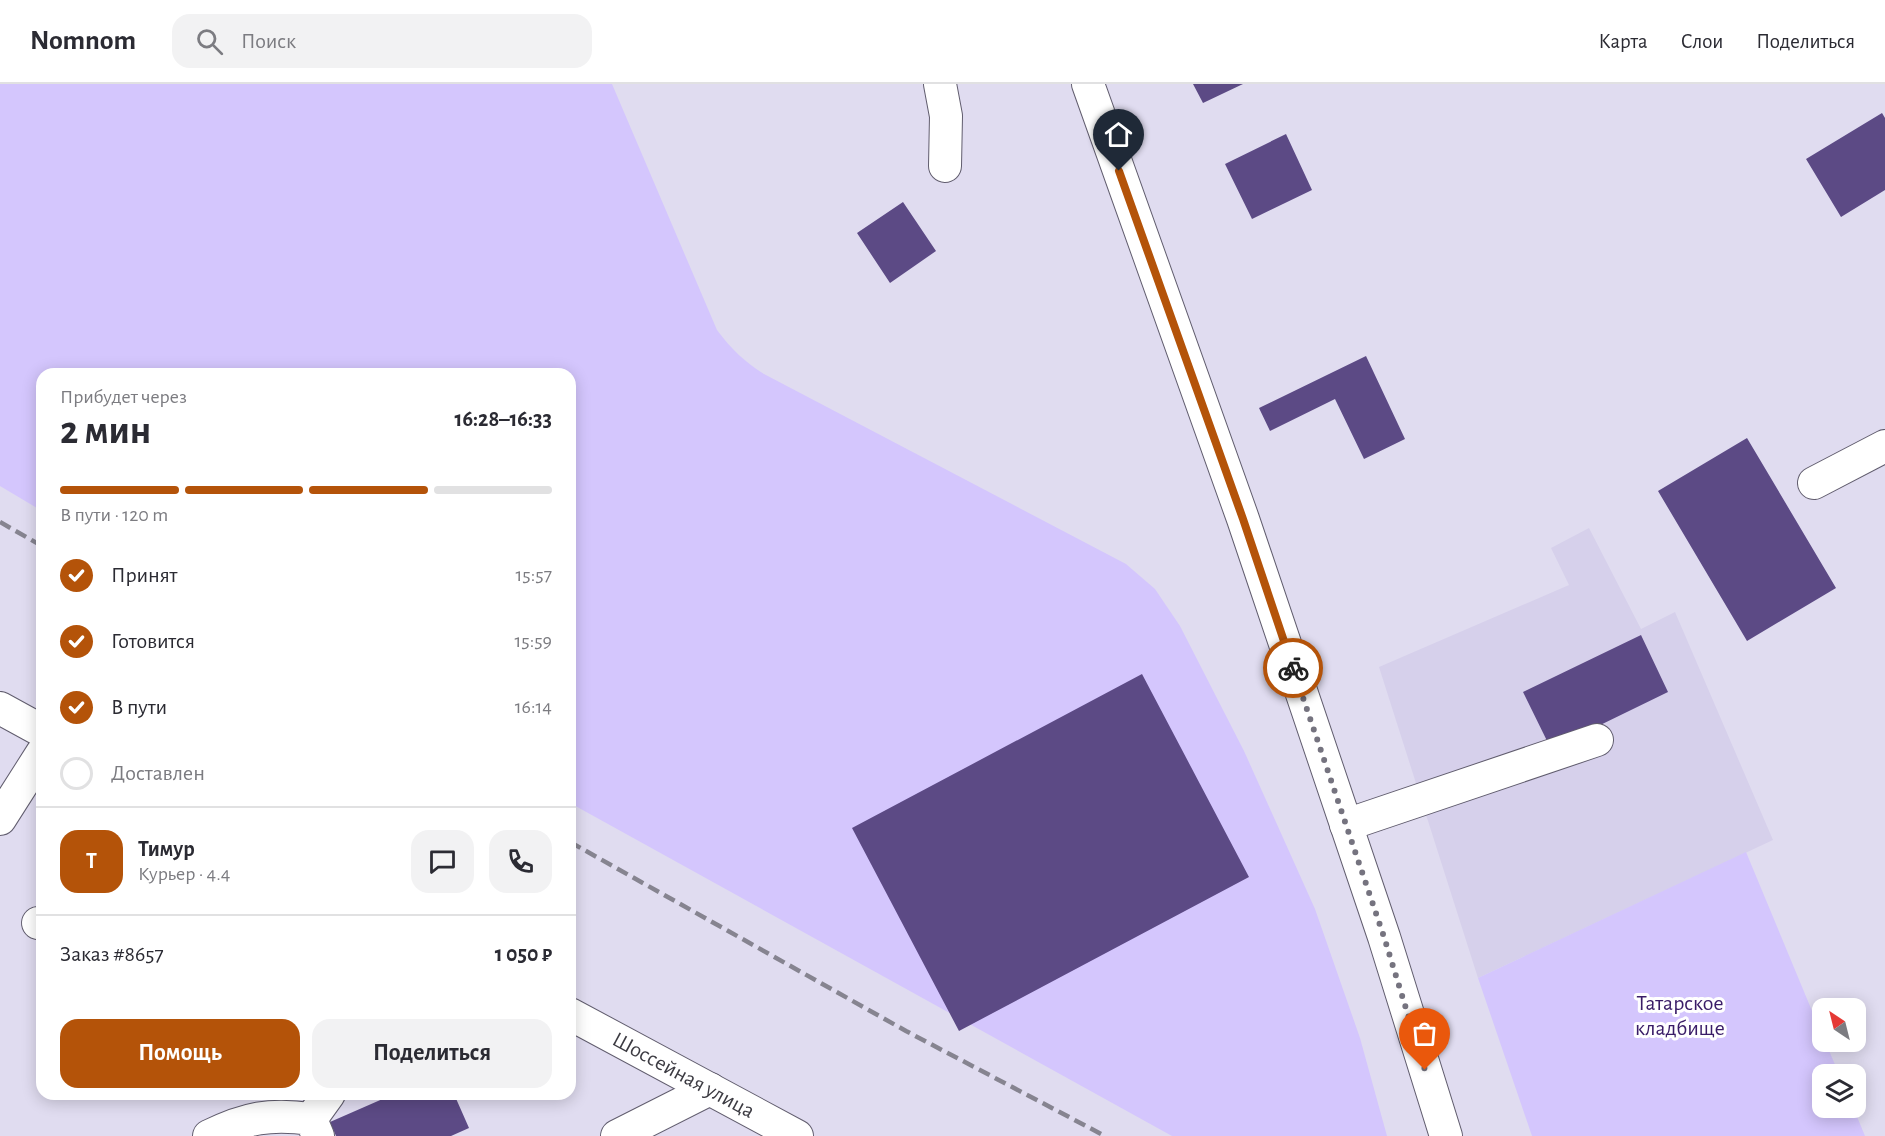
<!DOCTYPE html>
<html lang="ru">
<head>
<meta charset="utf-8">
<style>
  body { margin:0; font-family:"Alegreya Sans",sans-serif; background:#f2f2f3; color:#2b2b33; height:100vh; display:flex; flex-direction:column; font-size:22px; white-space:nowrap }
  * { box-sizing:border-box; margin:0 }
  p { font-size:20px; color:#7c7c81 }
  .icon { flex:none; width:33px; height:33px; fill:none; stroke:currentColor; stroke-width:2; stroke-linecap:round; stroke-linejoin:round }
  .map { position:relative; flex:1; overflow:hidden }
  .panel { position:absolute; left:36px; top:284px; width:540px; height:732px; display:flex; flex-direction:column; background:#fff; border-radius:18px; box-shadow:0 3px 15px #0003 }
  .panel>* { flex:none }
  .needle { width:39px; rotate:325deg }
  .buttons { position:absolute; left:1812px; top:914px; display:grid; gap:12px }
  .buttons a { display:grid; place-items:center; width:54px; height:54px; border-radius:12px; background:#fff; box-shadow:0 3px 15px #0003; font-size:30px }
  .pin { position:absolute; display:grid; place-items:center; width:51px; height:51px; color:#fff; margin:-62px -26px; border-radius:50% 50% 50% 0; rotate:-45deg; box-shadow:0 0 6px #0007 }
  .pin .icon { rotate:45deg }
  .courier { position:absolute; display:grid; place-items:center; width:60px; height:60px; margin:-30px; border:4px solid #b45309; border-radius:50%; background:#fff; color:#222; box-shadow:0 2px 8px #0007 }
  .summary em { font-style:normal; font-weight:700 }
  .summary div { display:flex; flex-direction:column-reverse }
  .summary { display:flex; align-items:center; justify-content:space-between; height:102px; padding:0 24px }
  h1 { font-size:39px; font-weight:700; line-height:45px }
  .bar { display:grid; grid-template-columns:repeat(4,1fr); gap:9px 6px; align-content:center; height:72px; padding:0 24px }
  .bar i { height:8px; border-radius:4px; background:#e1e1e2 }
  .bar .current { background:#b45309 }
  .bar p { grid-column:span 4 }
  .line { display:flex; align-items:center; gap:15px; padding:0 24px; border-top:2px solid #e1e1e2 }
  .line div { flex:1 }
  .round { display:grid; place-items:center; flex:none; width:63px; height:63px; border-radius:18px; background:#f2f2f3 }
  ol { padding:0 24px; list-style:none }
  li { display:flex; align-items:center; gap:18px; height:66px }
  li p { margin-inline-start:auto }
  li .icon { padding:6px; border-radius:50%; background:#b45309; color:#fff; stroke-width:4 }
  li:last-child { color:#7c7c81 }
  li i { width:33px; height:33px; border:3px solid #e1e1e2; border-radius:50% }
  .cta { display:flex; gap:12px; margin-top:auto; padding:12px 24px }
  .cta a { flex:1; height:69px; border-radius:18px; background:#b45309; color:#fff; font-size:24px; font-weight:700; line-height:69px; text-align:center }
  .cta a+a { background:#f2f2f3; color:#2b2b33 }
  header { display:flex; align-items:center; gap:36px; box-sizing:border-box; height:84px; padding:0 30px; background:#fff; border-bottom:2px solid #e1e1e2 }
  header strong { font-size:28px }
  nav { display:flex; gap:33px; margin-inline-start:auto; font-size:21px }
  .search { width:420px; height:54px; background:#f2f2f3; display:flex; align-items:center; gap:15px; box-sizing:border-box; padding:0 21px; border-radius:18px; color:#7c7c81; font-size:22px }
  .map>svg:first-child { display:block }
</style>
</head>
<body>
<header>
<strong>Nomnom</strong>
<div class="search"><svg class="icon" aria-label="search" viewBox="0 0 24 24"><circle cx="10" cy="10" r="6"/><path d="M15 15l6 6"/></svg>Поиск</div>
<nav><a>Карта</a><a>Слои</a><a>Поделиться</a></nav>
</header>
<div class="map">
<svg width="1885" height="1052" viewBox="0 0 1885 1052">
  <rect width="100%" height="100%" fill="#e0dcf0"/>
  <path fill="#d6d0eb" d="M1589 444 1641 545 1675 528 1773 756 1478 894 1379 583 1569 501 1551 464Z"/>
  <path fill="#d4c6fd" d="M0 0H612L717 246C731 265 745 278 764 290L1126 480 1155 505 1180 542 1244 667 1315 825 1360 954 1387 1052H1172L570 719V290H42V427L0 402Z
    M1746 768 1822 951V957H1825L1839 990H1822V1023H1853L1865 1052H1532L1478 894Z"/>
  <path fill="#5c4a85" d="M1193 0H1243L1203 19Z
    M1882 29 1885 34V106L1841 133 1806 75Z
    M1286 50 1312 106 1252 135 1225 80Z
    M903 118 936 167 890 199 857 149Z
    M1366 272 1405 355 1364 375 1335 315 1270 347 1259 324Z
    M1747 354 1836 504 1747 557 1658 407Z
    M1641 551 1668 608 1551 665 1523 608Z
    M1142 590 1249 793 959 947 852 744Z
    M394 1010H454L469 1044 451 1052H336L330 1038Z"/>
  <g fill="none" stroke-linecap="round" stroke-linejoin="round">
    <defs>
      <g id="minor">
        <path d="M940 0 946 32 945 82"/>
        <path d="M1088 0 1243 435 1384 853 1446 1052"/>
        <path d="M1814 399 1885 362"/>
        <path d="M0 624 42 647"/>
        <path d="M0 735 42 669"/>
        <path d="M1346 741 1597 656"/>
        <path d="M38 839 42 840"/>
        <path id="s1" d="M570 930 797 1052"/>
        <path d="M311 1035 329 1010"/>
        <path d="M209 1052C246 1034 270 1029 311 1035L318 1052"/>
        <path d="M617 1052 710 1005"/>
      </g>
    </defs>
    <use href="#minor" stroke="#615d6e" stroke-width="34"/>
    <use href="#minor" stroke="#fff" stroke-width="32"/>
    <path stroke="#868490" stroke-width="4.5" stroke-dasharray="12 6" stroke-linecap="butt" d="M0 438 42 462
      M570 758 906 947 1105 1052"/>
  </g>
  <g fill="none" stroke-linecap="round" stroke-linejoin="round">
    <path stroke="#75737f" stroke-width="6" stroke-dasharray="0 10.8" d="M1293 584 1384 853 1425 986"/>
    <path stroke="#b45309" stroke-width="8" d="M1119 87 1243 435 1293 584"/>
  </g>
  <g text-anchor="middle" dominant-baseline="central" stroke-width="6" stroke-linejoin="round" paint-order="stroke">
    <g font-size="22" fill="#391c67" stroke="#fff">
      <text x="1680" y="919">Татарское<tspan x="1680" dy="25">кладбище</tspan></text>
    </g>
    <g font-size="22" fill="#3c3b42" stroke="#fff">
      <text stroke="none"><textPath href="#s1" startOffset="129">Шоссейная улица</textPath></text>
    </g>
  </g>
</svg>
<div class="buttons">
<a><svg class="needle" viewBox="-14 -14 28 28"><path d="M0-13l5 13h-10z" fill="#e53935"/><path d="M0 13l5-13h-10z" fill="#7c7c81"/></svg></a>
<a><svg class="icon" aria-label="layers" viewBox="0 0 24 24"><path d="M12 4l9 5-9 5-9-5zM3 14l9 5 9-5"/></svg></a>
</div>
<div class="pin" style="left:1425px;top:986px;background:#ea580c"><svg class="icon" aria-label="bag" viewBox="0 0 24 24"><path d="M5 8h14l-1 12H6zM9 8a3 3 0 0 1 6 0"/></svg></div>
<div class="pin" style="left:1119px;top:87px;background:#1f2937"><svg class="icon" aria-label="home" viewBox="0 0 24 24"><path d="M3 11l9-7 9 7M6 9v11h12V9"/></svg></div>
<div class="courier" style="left:1293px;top:584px"><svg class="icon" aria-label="bike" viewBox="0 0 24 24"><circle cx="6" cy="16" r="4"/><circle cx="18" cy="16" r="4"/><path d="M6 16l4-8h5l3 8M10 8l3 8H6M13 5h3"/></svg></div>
<section class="panel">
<div class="summary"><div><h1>2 мин</h1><p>Прибудет через</p></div><em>16:28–16:33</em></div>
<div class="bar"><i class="current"></i><i class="current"></i><i class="current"></i><i></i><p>В пути · 120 m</p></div>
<ol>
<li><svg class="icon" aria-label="check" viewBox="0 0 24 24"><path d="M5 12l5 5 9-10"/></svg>Принят<p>15:57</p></li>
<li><svg class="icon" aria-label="check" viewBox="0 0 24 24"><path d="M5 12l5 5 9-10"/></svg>Готовится<p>15:59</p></li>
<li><svg class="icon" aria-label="check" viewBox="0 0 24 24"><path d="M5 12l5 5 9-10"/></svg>В пути<p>16:14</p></li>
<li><i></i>Доставлен</li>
</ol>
<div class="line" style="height:108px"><b class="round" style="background:#b45309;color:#fff">Т</b><div><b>Тимур</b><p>Курьер · 4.4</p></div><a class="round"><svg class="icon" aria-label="chat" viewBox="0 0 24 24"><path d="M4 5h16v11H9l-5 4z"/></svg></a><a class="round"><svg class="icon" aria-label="phone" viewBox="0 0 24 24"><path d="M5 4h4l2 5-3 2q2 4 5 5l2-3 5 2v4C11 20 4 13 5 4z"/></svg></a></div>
<div class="line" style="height:78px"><div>Заказ #8657</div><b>1 050 ₽</b></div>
<div class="cta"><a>Помощь</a><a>Поделиться</a></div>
</section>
</div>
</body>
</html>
